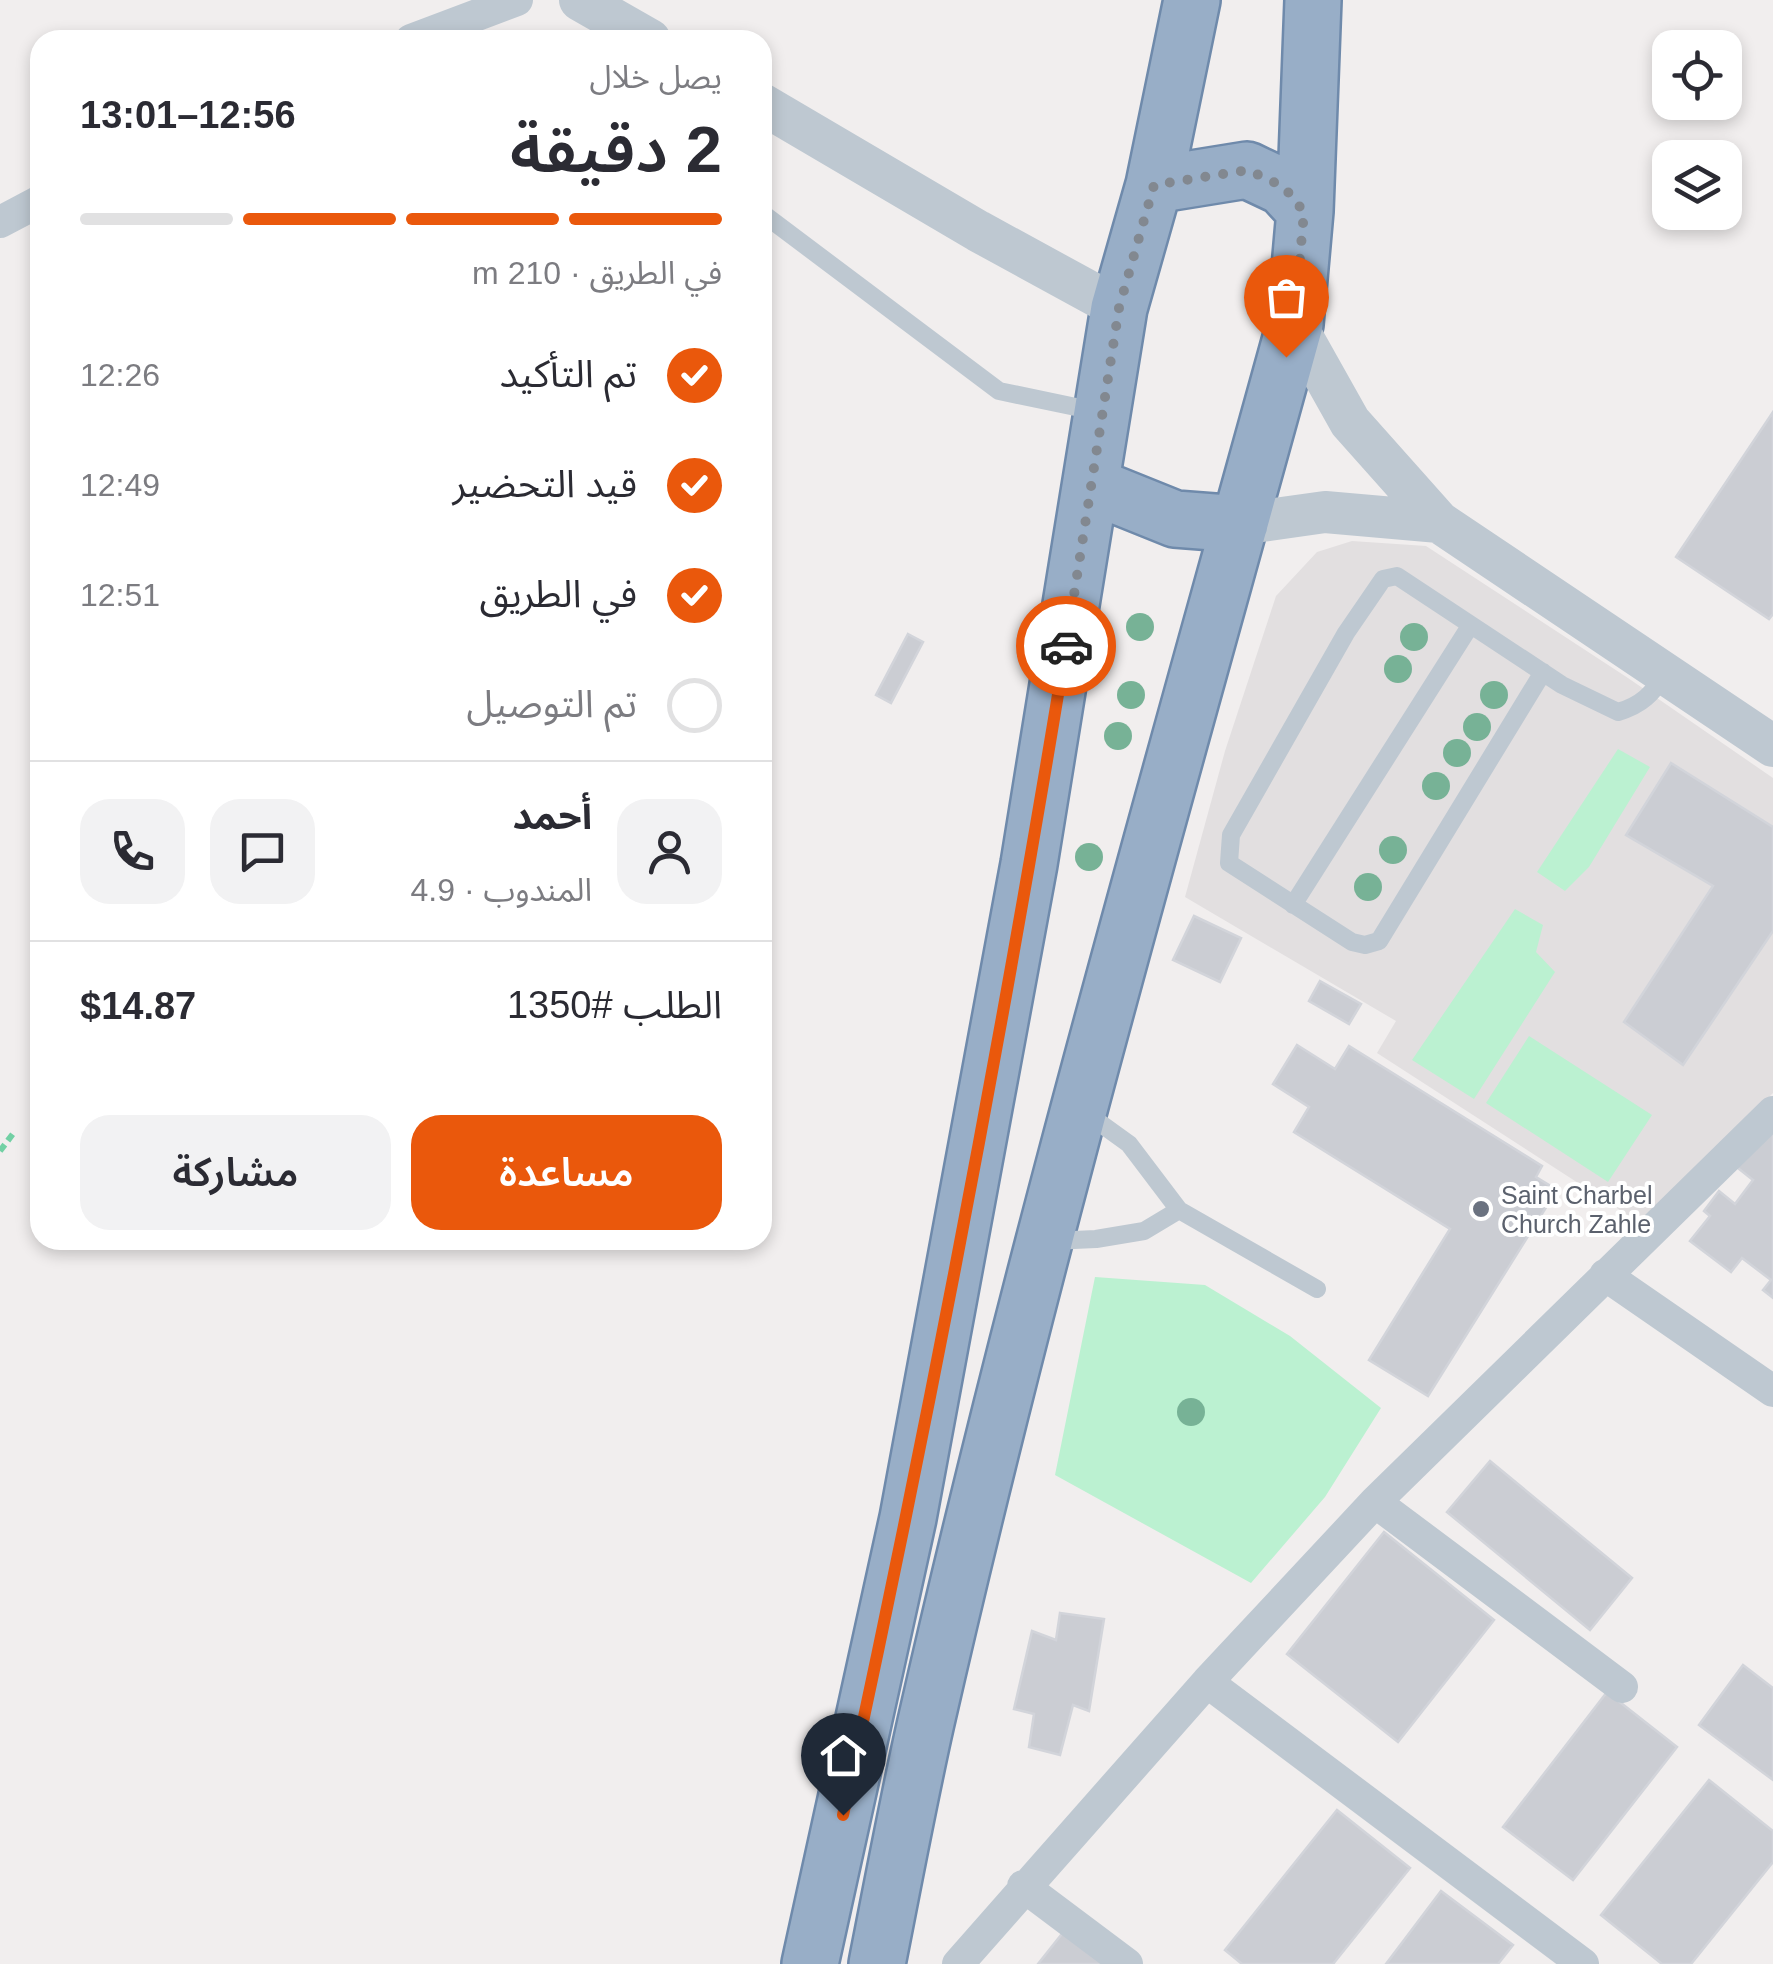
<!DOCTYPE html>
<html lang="ar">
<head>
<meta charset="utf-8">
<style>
  body { margin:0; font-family:Helvetica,"Noto Sans Arabic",sans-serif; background:#f2f2f3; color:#2b2b33; direction:rtl; height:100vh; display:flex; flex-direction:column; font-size:38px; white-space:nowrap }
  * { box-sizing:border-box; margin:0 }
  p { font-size:32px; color:#7c7c81 }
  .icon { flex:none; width:55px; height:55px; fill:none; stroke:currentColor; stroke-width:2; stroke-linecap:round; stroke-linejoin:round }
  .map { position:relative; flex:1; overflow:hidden; direction:ltr }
  .side { position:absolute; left:30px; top:30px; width:742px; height:1220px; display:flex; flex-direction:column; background:#fff; border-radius:30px; box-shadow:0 5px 15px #0003; direction:rtl }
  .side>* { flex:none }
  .fabs { position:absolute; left:1652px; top:30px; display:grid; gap:20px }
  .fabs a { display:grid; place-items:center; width:90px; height:90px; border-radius:20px; background:#fff; box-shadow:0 5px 15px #0003; font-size:50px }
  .pin { position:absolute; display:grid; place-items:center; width:85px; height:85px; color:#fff; margin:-102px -42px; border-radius:50% 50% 50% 0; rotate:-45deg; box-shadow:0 0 10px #0007 }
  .pin .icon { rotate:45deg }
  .courier { position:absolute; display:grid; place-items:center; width:100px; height:100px; margin:-50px; border:8px solid #ea580c; border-radius:50%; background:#fff; color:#222; box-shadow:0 2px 12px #0007 }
  .summary em { font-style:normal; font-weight:600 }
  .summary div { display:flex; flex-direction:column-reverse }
  .summary { display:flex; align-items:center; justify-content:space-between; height:170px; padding:0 50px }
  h1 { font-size:65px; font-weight:600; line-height:75px }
  .bar { display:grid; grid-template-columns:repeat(4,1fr); gap:15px 10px; align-content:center; height:120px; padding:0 50px }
  .bar i { height:12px; border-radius:8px; background:#e1e1e2 }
  .bar .current { background:#ea580c }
  .bar p { grid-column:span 4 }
  .line { display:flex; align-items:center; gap:25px; padding:0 50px; border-top:2px solid #e1e1e2 }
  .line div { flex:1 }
  .round { display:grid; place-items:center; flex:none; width:105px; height:105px; border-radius:30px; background:#f2f2f3 }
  ol { padding:0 50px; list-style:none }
  li { display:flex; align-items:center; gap:30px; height:110px }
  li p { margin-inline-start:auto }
  li .icon { padding:10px; border-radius:50%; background:#ea580c; color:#fff; stroke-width:4 }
  li:last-child { color:#7c7c81 }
  li i { width:55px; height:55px; border:5px solid #e1e1e2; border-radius:50% }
  .cta { display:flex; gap:20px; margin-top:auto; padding:20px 50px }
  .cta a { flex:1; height:115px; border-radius:30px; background:#ea580c; color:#fff; font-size:40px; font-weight:600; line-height:115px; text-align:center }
  .cta a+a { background:#f2f2f3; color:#2b2b33 }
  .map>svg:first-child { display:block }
</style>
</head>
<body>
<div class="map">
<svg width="1773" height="1964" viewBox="0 0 1773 1964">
  <rect width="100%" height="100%" fill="#f1eeee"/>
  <path fill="#e2dfe0" d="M1352 541 1426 546 1628 678 1773 778V1093L1640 1223 1377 1053 1396 1021 1185 897 1225 751 1276 596 1317 552Z"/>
  <path fill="#bbf1d1" d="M1618 749 1650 767 1589 867 1565 891 1537 872Z
    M1515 909 1543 925 1536 952 1555 972 1474 1099 1412 1060Z
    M1529 1036 1652 1115 1608 1182 1486 1103Z
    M1095 1277 1205 1285 1290 1336 1381 1408 1325 1497 1251 1583 1055 1475Z"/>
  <path fill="#cbcdd3" stroke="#d2d4da" stroke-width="2.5" d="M1773 412V614L1769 619 1676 557Z
    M908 634 923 642 891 703 876 695Z
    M1671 763 1773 827V931L1683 1065 1624 1022 1713 886 1626 835Z
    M1194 916 1241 938 1220 982 1173 960Z
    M1320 981 1361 1004 1349 1024 1309 1001Z
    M1297 1045 1335 1069 1349 1046 1542 1166 1536 1177 1557 1190 1428 1396 1369 1360 1450 1229 1294 1132 1309 1107 1273 1084Z
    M1773 1127V1298L1763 1290 1771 1280 1742 1258 1731 1272 1690 1241 1710 1216 1704 1211 1719 1191 1735 1204 1753 1180 1734 1165Z
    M1490 1461 1632 1578 1590 1630 1447 1512Z
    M1384 1532 1494 1620 1398 1742 1287 1654Z
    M1060 1613 1104 1619 1089 1711 1073 1705 1060 1755 1029 1747 1034 1714 1014 1709 1032 1631 1056 1640Z
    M1743 1665 1773 1688V1780L1699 1725Z
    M1607 1692 1677 1747 1573 1880 1503 1827Z
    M1709 1780 1773 1831V1862L1691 1964H1662L1601 1915Z
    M1337 1810 1410 1868 1333 1964H1242L1225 1950Z
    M1441 1891 1513 1945 1498 1964H1386Z
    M1065 1930 1108 1964H1038Z"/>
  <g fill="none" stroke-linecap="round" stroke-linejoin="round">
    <defs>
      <path id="trunk" d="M1154 185 1247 170 1283 187 1305 211
        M1093 486 1175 519 1240 524
        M810 1964 908 1518 1029 864 1119 308 1154 185 1192 0
        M877 1964C893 1883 908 1802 926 1722 1033 1252 1167 789 1295 324L1305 211 1313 0"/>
    </defs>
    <use href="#trunk" stroke="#6f8aab" stroke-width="60"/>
    <path stroke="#72d0a4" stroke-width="6" stroke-dasharray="8 5" stroke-linecap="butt" d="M0 1151 15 1131"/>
    <path stroke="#bec8d1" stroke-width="18" d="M762 213 999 391 1095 411
      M1543 672 1379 941 1365 945 1352 942 1229 863 1231 835 1346 633 1383 579 1397 576 1562 685 1618 712C1642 705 1652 694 1666 673
      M1293 905 1470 626
      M1086 1113 1129 1144 1179 1210 1317 1289
      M1051 1241 1096 1239 1144 1231 1179 1210"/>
    <path stroke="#bec8d1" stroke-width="32" d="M411 40 517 0
      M0 222 40 201
      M1605 1275 1773 1391
      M1375 1502 1622 1687
      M1207 1682 1583 1964
      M1023 1886 1127 1964
      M958 1964 1207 1682 1375 1502 1773 1112"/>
    <path stroke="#bec8d1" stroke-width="42" d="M580 0 650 40
      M762 104 978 231 1119 308
      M1295 324 1350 422 1439 522 1773 746
      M1240 524 1325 512 1439 522"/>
    <use href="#trunk" stroke="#98aec7" stroke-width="55"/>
  </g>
  <g fill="#77b296">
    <circle cx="1140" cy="627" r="14"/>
    <circle cx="1414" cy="637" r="14"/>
    <circle cx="1398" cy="669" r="14"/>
    <circle cx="1131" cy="695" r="14"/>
    <circle cx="1494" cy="695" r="14"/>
    <circle cx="1477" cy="727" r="14"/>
    <circle cx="1118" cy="736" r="14"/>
    <circle cx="1457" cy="753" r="14"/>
    <circle cx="1436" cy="786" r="14"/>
    <circle cx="1393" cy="850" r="14"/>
    <circle cx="1089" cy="857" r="14"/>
    <circle cx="1368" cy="887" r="14"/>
    <circle cx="1191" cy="1412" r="14"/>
  </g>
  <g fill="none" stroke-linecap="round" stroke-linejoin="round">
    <path stroke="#828890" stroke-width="10" stroke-dasharray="0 18" d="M1066 646 1119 308 1154 185 1248 170 1284 187 1304 212 1294 324 1286 357"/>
    <path stroke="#ea580c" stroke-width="12" d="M843 1815C927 1428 1002 1038 1066 646"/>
  </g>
  <circle fill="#6b7280" stroke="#fff" stroke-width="4" cx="1481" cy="1209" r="10"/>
  <g text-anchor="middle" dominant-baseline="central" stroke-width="8" stroke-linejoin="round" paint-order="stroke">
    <g font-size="25" fill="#5b616d" stroke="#fff" text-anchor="start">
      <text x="1501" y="1195">Saint Charbel<tspan x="1501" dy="29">Church Zahle</tspan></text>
    </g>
  </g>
</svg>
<div class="fabs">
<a><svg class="icon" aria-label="locate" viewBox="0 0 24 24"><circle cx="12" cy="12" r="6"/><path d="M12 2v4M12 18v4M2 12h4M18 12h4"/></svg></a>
<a><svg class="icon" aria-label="layers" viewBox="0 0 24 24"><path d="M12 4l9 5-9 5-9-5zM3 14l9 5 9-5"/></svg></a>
</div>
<div class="pin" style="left:1286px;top:357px;background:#ea580c"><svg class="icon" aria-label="bag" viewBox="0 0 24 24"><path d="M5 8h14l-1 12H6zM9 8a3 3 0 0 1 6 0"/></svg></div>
<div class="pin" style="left:843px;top:1815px;background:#1f2937"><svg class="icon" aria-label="home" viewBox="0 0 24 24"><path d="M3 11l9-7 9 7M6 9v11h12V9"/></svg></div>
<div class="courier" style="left:1066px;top:646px"><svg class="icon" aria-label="car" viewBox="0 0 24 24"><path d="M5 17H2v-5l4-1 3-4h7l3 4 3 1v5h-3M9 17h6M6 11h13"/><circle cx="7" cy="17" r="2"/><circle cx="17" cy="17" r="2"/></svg></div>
<section class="side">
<div class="summary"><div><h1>2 دقيقة</h1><p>يصل خلال</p></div><em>12:56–13:01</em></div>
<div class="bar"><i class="current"></i><i class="current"></i><i class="current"></i><i></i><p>في الطريق · 210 m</p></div>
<ol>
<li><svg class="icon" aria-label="check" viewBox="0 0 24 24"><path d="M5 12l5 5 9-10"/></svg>تم التأكيد<p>12:26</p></li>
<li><svg class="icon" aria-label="check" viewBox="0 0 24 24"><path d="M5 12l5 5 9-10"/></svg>قيد التحضير<p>12:49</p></li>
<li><svg class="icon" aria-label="check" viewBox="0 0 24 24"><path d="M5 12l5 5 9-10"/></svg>في الطريق<p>12:51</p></li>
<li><i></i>تم التوصيل</li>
</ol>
<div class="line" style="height:180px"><a class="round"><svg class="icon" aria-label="person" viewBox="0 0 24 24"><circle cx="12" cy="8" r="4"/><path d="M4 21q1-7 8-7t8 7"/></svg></a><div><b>أحمد</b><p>المندوب · 4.9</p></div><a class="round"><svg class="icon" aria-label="chat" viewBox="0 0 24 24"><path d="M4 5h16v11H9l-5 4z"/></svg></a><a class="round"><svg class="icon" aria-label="phone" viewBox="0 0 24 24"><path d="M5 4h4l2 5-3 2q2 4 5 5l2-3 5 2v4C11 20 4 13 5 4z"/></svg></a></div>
<div class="line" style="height:130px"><div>الطلب #1350</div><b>$14.87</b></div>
<div class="cta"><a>مساعدة</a><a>مشاركة</a></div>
</section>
</div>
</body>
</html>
